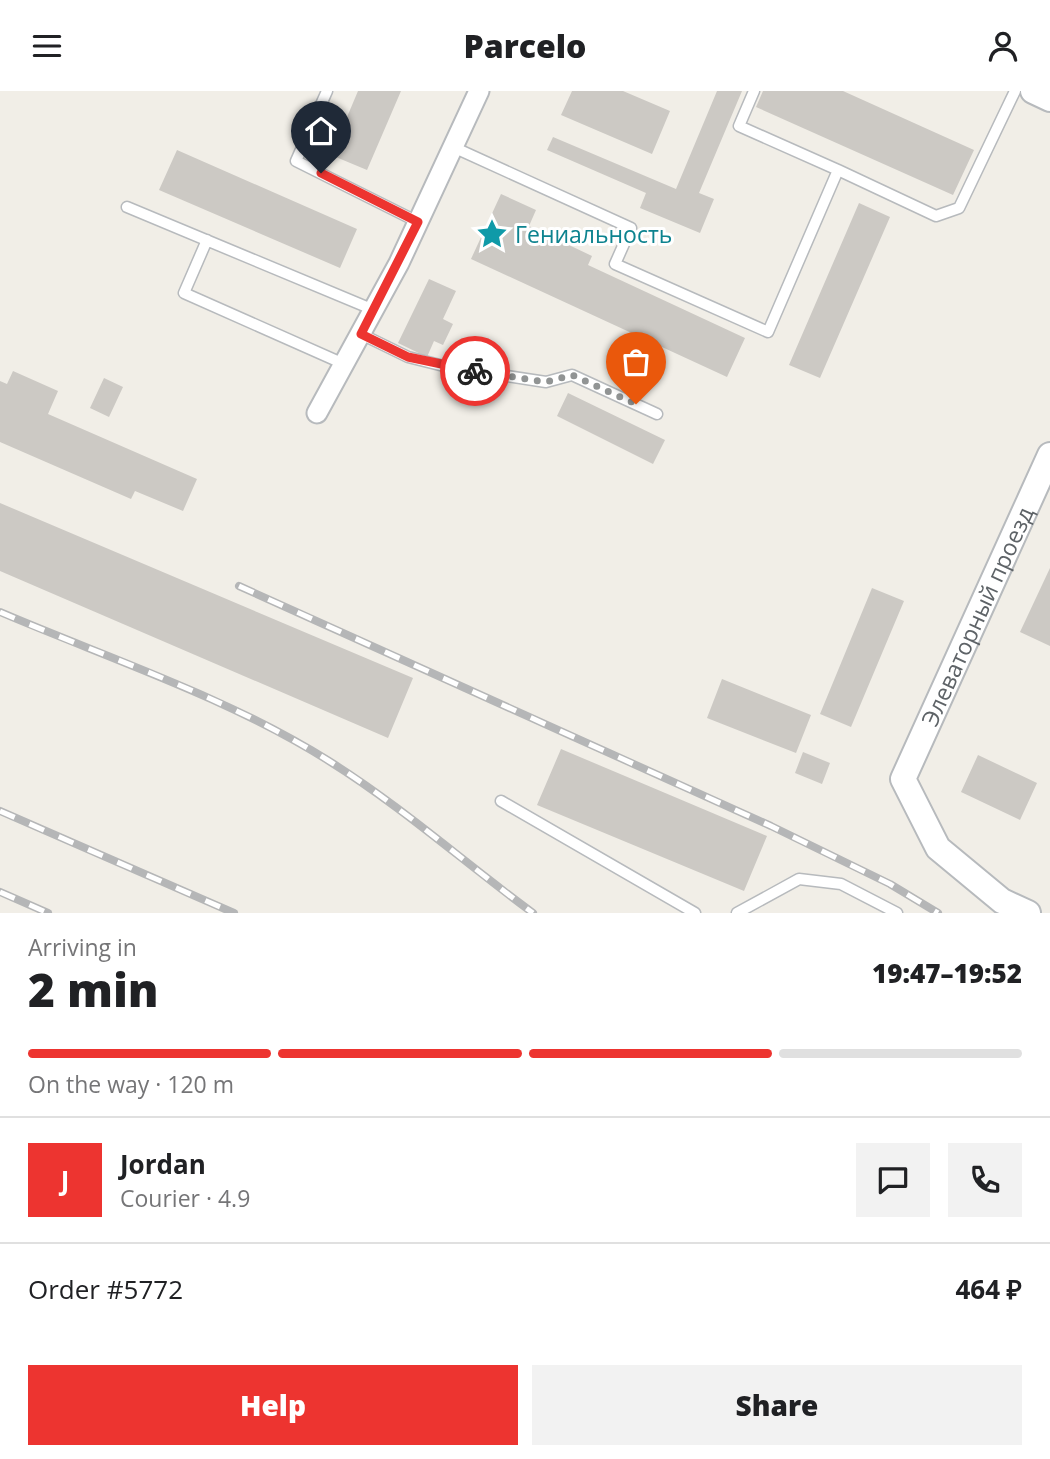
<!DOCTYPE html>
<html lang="en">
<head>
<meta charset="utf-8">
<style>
  body { margin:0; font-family:"Open Sans",sans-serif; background:#f2f2f2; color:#202124; height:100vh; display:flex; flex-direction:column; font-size:26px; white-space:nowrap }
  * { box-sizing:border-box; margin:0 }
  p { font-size:23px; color:#757577 }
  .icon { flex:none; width:38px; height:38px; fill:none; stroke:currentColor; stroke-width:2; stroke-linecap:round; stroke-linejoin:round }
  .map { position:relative; height:822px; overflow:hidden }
  .details { display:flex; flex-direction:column; background:#fff; flex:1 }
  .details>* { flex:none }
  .pin { position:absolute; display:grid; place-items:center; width:60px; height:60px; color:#fff; margin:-72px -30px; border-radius:50% 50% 50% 0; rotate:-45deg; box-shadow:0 0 7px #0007 }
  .pin .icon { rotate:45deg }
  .courier { position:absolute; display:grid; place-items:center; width:70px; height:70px; margin:-35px; border:5px solid #ed3430; border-radius:50%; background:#fff; color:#222; box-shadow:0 2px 9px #0007 }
  .headline em { font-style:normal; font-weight:800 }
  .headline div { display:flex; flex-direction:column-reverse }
  .headline { display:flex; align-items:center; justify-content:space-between; height:119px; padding:0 28px }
  h1 { font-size:46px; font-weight:800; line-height:52px }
  .bar { display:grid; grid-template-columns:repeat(4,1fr); gap:10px 7px; align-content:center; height:84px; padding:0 28px }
  .bar i { height:9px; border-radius:5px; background:#e0e0e0 }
  .bar .on { background:#ed3430 }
  .bar p { grid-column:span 4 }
  .line { display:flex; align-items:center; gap:18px; padding:0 28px; border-top:2px solid #e0e0e0 }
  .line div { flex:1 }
  .round { display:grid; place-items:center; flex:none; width:74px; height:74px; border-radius:0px; background:#f2f2f2 }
  .primary-button { display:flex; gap:14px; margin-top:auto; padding:14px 28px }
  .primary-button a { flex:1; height:80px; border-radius:0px; background:#ed3430; color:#fff; font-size:28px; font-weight:800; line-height:80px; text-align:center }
  .primary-button a+a { background:#f2f2f2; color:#202124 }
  header { display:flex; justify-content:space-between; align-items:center; height:91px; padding:0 28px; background:#fff; font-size:32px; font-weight:800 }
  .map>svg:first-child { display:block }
</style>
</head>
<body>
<header><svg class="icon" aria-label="menu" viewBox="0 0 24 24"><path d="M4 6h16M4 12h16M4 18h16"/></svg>Parcelo<svg class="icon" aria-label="person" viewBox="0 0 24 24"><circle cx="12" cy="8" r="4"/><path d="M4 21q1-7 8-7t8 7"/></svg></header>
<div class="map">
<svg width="1050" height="822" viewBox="0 0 1050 822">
  <rect width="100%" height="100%" fill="#f1eee7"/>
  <path fill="#ccc9c4" d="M358 0H401L367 79 331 64Z
    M572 0H623L670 20 652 63 561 24Z
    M717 0H742L699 102 714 108 700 142 640 117 646 102 547 59 553 46 676 98Z
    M763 0H843L974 59 953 104 756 16Z
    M177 59 357 138 340 177 159 99Z
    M501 103 536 119 529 135 592 165 588 174 745 247 727 286 471 168Z
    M859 112 890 126 820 287 789 274Z
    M429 188 456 200 443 228 453 233 443 254 434 250 427 266 398 252Z
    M13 280 58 300 48 323 197 388 183 420 135 400 131 408 0 351V290L7 293Z
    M104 287 123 296 109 326 90 317Z
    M568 302 665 349 653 373 557 325Z
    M0 412 413 587 388 647 0 480Z
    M1050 477V555L1020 541Z
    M872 497 904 510 851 636 820 623Z
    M722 588 811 624 796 662 707 627Z
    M561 658 767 745 744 800 537 714Z
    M803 661 830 672 822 693 795 682Z
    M978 664 1037 692 1020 729 961 701Z"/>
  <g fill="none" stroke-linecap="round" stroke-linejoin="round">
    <defs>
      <path id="service" d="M327 0 296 70 418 131
        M453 56 631 137 615 173 768 241 838 79 739 35 754 0
        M838 79 936 125 959 117 1015 0
        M127 116 374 219
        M207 149 184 202 344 273
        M361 243 408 266 448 276 546 291 572 284 657 323
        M501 710 695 822
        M737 822 799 788 841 793 897 822"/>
      <path id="minor" d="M317 322 399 172 479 0"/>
      <g id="tertiary">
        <path d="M1033 0 1050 8"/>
        <path id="s1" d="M1028 822 1002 810 938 757 903 688 1050 364"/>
      </g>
    </defs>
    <use href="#service" stroke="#b7babd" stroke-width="13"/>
    <use href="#minor" stroke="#b7babd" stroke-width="23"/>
    <use href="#tertiary" stroke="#b7babd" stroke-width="28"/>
    <use href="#service" stroke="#fff" stroke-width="10"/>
    <use href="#minor" stroke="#fff" stroke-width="19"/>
    <use href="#tertiary" stroke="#fff" stroke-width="24"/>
    <defs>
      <path id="rail" d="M239 495 771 735 890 793 938 822
        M0 521C110 568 227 606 329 670 401 715 465 772 533 822
        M0 720 234 822
        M0 801 48 822"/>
    </defs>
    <use href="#rail" stroke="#b5b6b7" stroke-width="8"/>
    <use href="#rail" stroke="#fff" stroke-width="5" stroke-dasharray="16" stroke-linecap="butt"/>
  </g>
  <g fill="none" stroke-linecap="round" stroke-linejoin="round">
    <path stroke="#919494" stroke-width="7" stroke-dasharray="0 12.6" d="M475 280 546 291 572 284 636 313"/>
    <path stroke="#ed3430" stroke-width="9" d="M321 82 418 131 361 243 408 266 475 280"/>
  </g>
  <defs>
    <symbol id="sight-bare" viewBox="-9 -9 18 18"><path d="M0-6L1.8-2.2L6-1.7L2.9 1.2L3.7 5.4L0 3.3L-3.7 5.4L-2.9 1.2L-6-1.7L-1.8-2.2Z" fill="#0f9aa8" stroke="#fff" stroke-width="2.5" paint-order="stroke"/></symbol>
  </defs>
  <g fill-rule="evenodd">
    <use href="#sight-bare" x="470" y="121" width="44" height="44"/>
  </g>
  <g text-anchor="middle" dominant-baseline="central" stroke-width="6" stroke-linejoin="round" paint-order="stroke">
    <g font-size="23" fill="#0d838f" stroke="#fff" text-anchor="start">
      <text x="515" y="143">Гениальность</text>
    </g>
    <g font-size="23" fill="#5e6367" stroke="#fff">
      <text stroke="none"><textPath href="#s1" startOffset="368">Элеваторный проезд</textPath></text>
    </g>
  </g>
</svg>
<div class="pin" style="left:636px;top:313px;background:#ea580c"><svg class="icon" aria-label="bag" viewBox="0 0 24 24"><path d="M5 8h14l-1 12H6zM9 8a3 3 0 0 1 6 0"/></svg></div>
<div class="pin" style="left:321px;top:82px;background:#1f2937"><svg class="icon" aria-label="home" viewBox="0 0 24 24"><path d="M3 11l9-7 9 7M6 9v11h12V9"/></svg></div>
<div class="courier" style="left:475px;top:280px"><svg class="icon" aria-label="bike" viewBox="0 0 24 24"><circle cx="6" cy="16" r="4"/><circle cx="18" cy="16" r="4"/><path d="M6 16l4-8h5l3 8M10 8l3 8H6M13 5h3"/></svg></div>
</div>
<section class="details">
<div class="headline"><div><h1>2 min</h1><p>Arriving in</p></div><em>19:47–19:52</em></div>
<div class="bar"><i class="on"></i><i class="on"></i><i class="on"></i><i></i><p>On the way · 120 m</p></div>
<div class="line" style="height:126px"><b class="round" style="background:#ed3430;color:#fff">J</b><div><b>Jordan</b><p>Courier · 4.9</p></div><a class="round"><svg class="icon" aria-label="chat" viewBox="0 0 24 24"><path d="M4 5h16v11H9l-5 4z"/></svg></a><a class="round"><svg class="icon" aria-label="phone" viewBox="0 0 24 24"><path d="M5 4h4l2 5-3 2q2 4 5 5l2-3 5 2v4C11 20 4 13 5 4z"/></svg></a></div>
<div class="line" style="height:91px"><div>Order #5772</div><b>464 ₽</b></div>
<div class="primary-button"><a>Help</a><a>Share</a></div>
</section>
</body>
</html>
